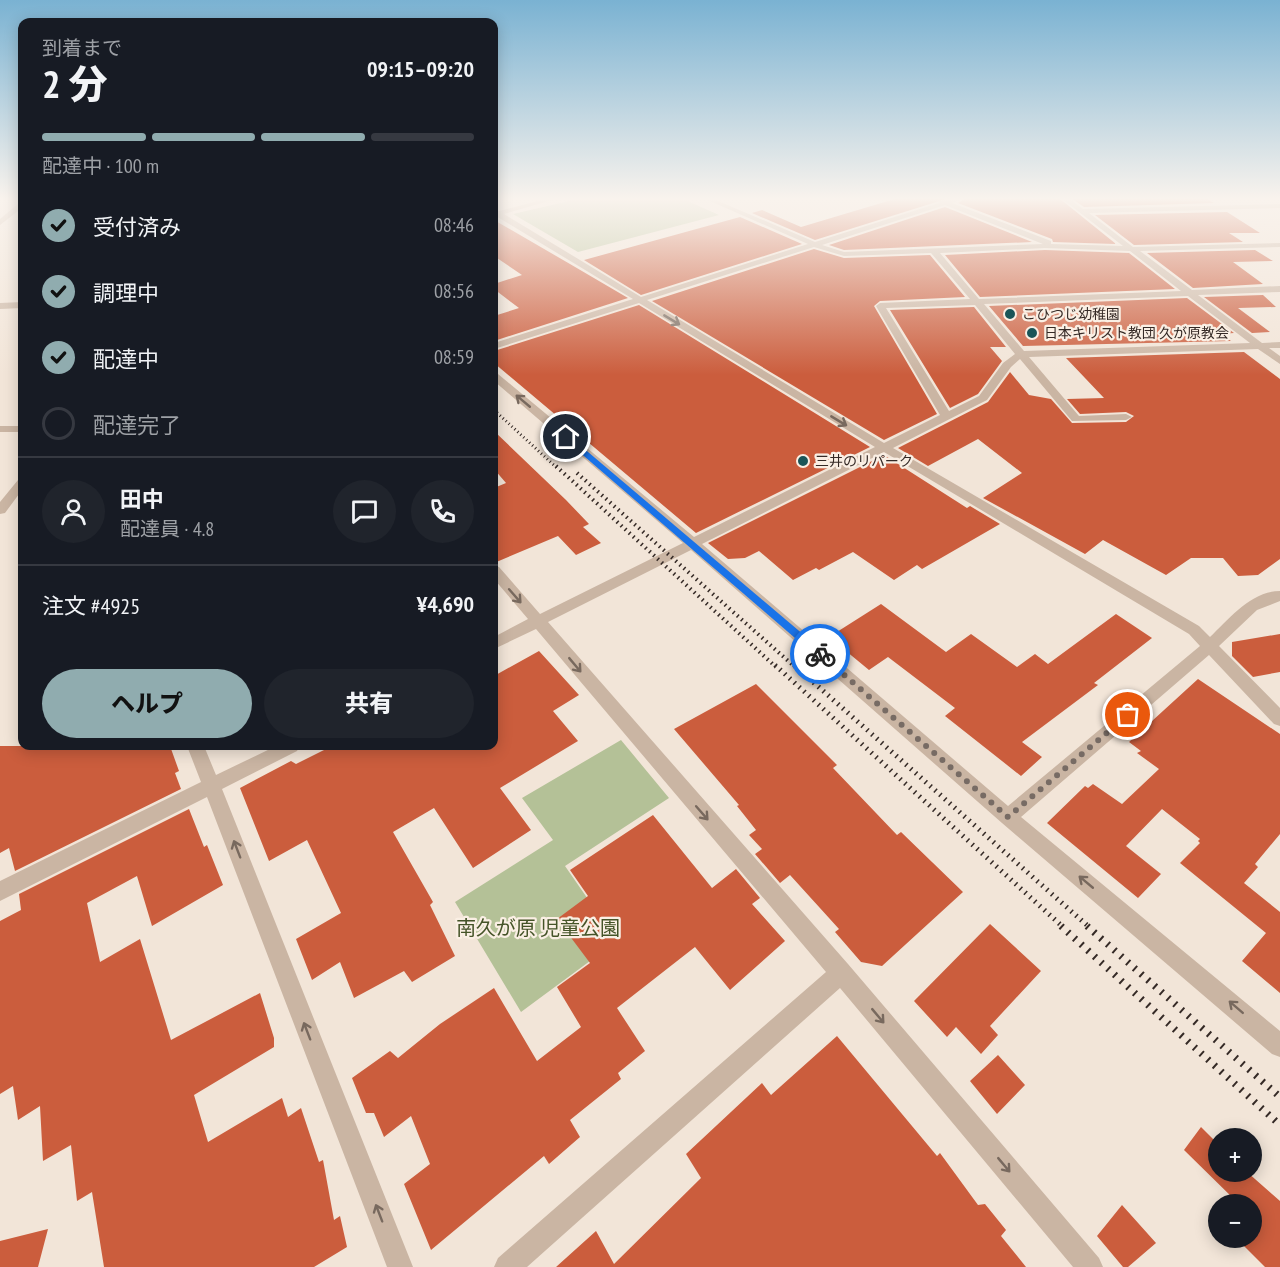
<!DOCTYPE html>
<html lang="ja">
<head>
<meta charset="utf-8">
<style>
  body { margin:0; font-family:"PT Sans Narrow","Noto Sans JP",sans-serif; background:#20242c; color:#f1f3f6; height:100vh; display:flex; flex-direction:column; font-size:22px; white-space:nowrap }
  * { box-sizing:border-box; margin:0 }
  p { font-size:20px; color:#9ea1a6 }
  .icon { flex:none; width:33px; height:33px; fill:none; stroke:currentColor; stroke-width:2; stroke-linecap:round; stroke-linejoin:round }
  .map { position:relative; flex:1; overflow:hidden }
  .panel { position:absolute; left:18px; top:18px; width:480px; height:732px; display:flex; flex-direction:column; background:#171b24; border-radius:12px; box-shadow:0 3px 15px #0003 }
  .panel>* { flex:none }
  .fabs { position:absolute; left:1208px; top:1128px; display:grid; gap:12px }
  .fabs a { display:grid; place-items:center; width:54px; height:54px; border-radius:50%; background:#171b24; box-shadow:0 3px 15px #0003; font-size:30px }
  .pin { position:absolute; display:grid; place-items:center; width:51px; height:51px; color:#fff; margin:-26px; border:3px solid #fff; border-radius:50%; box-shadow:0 2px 6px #0007 }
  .courier { position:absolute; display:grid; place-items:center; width:60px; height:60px; margin:-30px; border:4px solid #1a73e8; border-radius:50%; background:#fff; color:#222; box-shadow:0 2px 8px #0007 }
  .headline em { font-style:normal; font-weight:800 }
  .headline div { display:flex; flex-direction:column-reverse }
  .headline { display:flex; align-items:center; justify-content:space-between; height:102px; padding:0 24px }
  h1 { font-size:39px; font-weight:800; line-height:45px }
  .bar { display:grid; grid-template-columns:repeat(4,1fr); gap:9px 6px; align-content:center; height:72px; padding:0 24px }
  .bar i { height:8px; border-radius:4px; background:#363941 }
  .bar .selected { background:#90acaf }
  .bar p { grid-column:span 4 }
  .line { display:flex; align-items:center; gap:15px; padding:0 24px; border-top:2px solid #363941 }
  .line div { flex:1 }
  .round { display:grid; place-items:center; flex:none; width:63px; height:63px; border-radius:32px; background:#20242c }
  ol { padding:0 24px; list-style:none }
  li { display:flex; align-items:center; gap:18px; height:66px }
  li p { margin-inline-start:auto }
  li .icon { padding:6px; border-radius:50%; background:#90acaf; color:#111; stroke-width:4 }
  li:last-child { color:#9ea1a6 }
  li i { width:33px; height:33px; border:3px solid #363941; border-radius:50% }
  .action { display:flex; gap:12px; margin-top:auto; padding:12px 24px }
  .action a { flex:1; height:69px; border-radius:36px; background:#90acaf; color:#111; font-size:24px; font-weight:800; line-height:69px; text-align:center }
  .action a+a { background:#20242c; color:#f1f3f6 }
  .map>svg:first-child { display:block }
</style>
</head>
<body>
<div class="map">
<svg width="1280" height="1267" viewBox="0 0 1280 1267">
  <rect width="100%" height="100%" fill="#f2e5d8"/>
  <path fill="#b4c197" d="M582 198H681L719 215 578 252 513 214Z
    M621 740 669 798 565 866 617 941 521 1012 455 902 553 840 522 798Z"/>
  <path fill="#cb5d3d" d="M898 198H949L815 240 752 213 762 210 801 227Z
    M966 198H1059L1116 244 1053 242 1052 239 958 203Z
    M1071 198H1205L1214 203 1084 207Z
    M945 207 1032 242 844 250 829 245Z
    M1227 212 1260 233H1229L1243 242 1134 245 1095 215Z
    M740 217 802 244 641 295 584 260Z
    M494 220 570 264 628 298 494 341V316L519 308 494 289V284L522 275 494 256Z
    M814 249 844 258 930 255 965 297 880 301 874 306 937 414 884 440 652 301Z
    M1045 250 1129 253 1175 289 980 297 945 255Z
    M1255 250 1273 261 1233 262 1263 284 1193 288 1147 253Z
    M1263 295 1276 307 1238 308 1270 332 1252 333 1204 297Z
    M1187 298 1234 333 1221 334 1231 341 1023 346 989 306Z
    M639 305 870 447 696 533 494 363V351Z
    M974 307 1006 347H990L1002 361 978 394 950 408 890 310Z
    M1244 352 1280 379V559L1258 575 1238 576 1223 558H1191L1166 575 1103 540 1085 554 983 498 1022 473 978 439 928 466 898 448 988 402 1010 372 1029 395 1051 399 1072 423 1126 422 1134 416 1126 412 1080 414 1067 399 1104 398 1066 358Z
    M494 431 566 500 589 524 583 527 601 543 576 555 558 536 494 563V488L506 483 494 469Z
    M884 455 967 508 970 506 1000 524 922 569 917 565 894 580 853 552 819 570 816 568 793 580 759 551 745 558 728 559 708 543Z
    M881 604 946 652 971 634 1017 667 1035 654 1048 664 1116 614 1152 638 1094 683 1098 685 1022 742 1042 757 1021 776 945 716 955 708 888 657 869 670 829 637Z
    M1280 634V672L1253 677 1232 656V642Z
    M539 651 579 695 553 711 578 741 500 788 531 830 473 868 434 808 393 832 433 902 430 905 455 956 412 982 404 971 354 998 340 962 312 980 296 939 341 913 307 840 269 861 240 788 291 761 296 764 332 746H494V676Z
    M1198 679 1280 734V834L1255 864 1258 867 1244 883 1280 912V993L1242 961 1266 933 1180 863 1200 843 1198 841 1200 839 1162 809 1126 846 1161 874 1138 898 1047 823 1085 786 1088 788 1093 784 1122 804 1159 769 1137 753 1141 751 1129 742Z
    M756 684 837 765 833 768 897 835 901 832 963 892 882 966 861 962 835 932 839 929 790 875 780 883 755 854 762 849 749 835 756 830 737 806 739 805 674 729Z
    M0 746H170L179 771 175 773 181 789 15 871 9 848 0 853Z
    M189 809 204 847 207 845 223 885 152 926 137 876 87 903 100 962 140 939 171 1040 260 993 274 1038V1047L194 1095 208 1142 282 1098 288 1117 301 1108 319 1162 323 1160 334 1220 340 1216 347 1247 314 1267H104L92 1192 77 1201 71 1145 43 1161 40 1106 18 1120 13 1086 0 1094V921L21 910 19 894Z
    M653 815 712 888 736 869 760 898 752 904 785 941 730 990 695 947 617 1008 645 1051 618 1073 621 1079 570 1120 580 1137 549 1164 544 1156 431 1250 404 1184 430 1164 411 1116 384 1137 374 1113H366L352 1078 390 1051 398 1058 440 1024 494 988 537 1061 581 1027 557 987 590 963 557 919 588 896 570 870Z
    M990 924 1041 971 990 1026 998 1035 981 1054 956 1027 947 1037 914 1001Z
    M837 1036 937 1156 940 1153 978 1205 985 1204 1006 1230 1001 1236 1026 1267H556L596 1231 614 1264 701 1178 686 1154 762 1083 771 1095Z
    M998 1055 1025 1085 997 1114 970 1081Z
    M1201 1127 1218 1144V1172H1247L1280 1201V1267H1265L1240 1242 1242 1238H1251V1204H1239L1184 1150Z
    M1122 1205 1156 1243 1128 1267H1123L1097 1236Z
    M48 1229 38 1267H0V1241Z"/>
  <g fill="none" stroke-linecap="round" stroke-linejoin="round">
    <path fill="#cab5a3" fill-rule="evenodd" d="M549 198H559L504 214 641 297 808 244 703 198H711L815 242 939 203 940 201 964 198 952 203 1051 241V244L1123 246 1061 198H1068L1083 209 1280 204V208L1089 213 1133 247 1280 243V247L1140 251 1192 290 1280 286V292L1198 295 1262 343 1280 342V348H1269L1280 356V364L1258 349 1029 357 1079 416 1126 414 1132 417 1126 420 1072 421 1020 359 1011 367 987 400 893 448 1199 626 1210 637C1229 619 1251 591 1280 591V601L1257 610 1219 646 1280 708V726L1274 724 1209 655 1021 817 1280 1031V1057L1272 1054 1002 823 691 550 548 622 848 964 1099 1258 1103 1267H1073L840 988 527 1267H494L498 1258 826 972 536 629 494 649V637L528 619 494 579V565L499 567 540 614 683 543 494 381V373L498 374 694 537 875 447 639 303 494 349V343L633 299 496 216H494V209L499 211ZM945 205 1043 244 844 252 822 245ZM814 247 844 256 931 253 970 299 880 303 876 306 940 415 884 443 647 300ZM1045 248 1130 251 1181 291 979 299 940 253ZM1188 296 1250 343 1024 351 984 304ZM975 305 1015 354 1003 363 979 396 949 411 886 308ZM884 452 1189 634 1200 646 1008 806 702 544Z
      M19 203H22V208L0 225V219Z
      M22 302V308L0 309V303Z
      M0 426H22V432H0Z
      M22 479V490L5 513 0 514V502L18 480Z
      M187 746H204L216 775 276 746H300L297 751 222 789 413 1267H387L207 797 0 901V881L201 782Z"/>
    <path stroke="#352a26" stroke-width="3" stroke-dasharray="1 3" stroke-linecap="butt" d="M494 410 557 468"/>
    <path stroke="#352a26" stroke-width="4" stroke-dasharray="1.5 4" stroke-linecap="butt" d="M556 466 776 667
      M577 473 795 667"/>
    <path stroke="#352a26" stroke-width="5" stroke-dasharray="1.5 5" stroke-linecap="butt" d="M775 665 1063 927
      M794 665 1089 927"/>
    <path stroke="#352a26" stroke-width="7" stroke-dasharray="2 7" stroke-linecap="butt" d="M1061 926 1280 1125
      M1087 926 1280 1097"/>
  </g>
  <defs><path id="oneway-shaft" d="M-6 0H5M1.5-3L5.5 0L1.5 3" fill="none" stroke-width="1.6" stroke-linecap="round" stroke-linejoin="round" transform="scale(1.5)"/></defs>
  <g stroke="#78695e">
    <use href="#oneway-shaft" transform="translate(672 320) rotate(31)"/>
    <use href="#oneway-shaft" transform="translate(523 401) rotate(-140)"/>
    <use href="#oneway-shaft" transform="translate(839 421) rotate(31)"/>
    <use href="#oneway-shaft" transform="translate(515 596) rotate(49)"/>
    <use href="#oneway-shaft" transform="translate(575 665) rotate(50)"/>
    <use href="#oneway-shaft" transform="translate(702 813) rotate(49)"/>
    <use href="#oneway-shaft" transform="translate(237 849) rotate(-111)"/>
    <use href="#oneway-shaft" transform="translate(1086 882) rotate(-140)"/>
    <use href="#oneway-shaft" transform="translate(1236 1007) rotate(-139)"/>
    <use href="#oneway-shaft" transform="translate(878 1016) rotate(50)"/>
    <use href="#oneway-shaft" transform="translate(307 1031) rotate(-111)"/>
    <use href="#oneway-shaft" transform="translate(1004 1165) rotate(50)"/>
    <use href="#oneway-shaft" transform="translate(379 1213) rotate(-111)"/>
  </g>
  <linearGradient id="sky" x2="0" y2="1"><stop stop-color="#7ab2d2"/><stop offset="0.53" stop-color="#f9f3ed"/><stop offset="1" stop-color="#f9f3ed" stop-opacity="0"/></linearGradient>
  <rect width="1280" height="375" fill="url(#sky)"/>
  <path fill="#1a73e8" d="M563 435H568L824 652V657H817L563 438Z"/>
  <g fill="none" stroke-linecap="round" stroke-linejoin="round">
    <path stroke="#776b64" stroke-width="6" stroke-dasharray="0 10.8" d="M820 654 1008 817 1128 715"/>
  </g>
  <g fill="#1a5558" stroke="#faefe4" stroke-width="2">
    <circle cx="1010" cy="314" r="6"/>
    <circle cx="1032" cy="333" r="6"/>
    <circle cx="803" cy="461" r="6"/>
  </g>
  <g text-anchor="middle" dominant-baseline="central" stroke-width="4.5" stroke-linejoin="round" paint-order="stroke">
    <g font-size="14" fill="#352a26" stroke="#faefe4" text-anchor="start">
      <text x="1022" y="314">こひつじ幼稚園</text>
      <text x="1044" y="333">日本キリスト教団 久が原教会</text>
      <text x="815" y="461">三井のリパーク</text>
    </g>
    <g font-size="20" fill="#455428" stroke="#faefe4">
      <text x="538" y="928">南久が原 児童公園</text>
    </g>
  </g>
</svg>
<div class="fabs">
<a>+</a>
<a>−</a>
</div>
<div class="pin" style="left:1128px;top:715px;background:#ea580c"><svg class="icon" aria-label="bag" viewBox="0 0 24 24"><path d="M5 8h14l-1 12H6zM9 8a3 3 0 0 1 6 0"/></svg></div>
<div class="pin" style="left:566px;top:437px;background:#1f2937"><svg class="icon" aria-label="home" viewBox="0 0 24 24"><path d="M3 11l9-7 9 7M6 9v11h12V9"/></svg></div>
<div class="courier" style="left:820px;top:654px"><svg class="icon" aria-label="bike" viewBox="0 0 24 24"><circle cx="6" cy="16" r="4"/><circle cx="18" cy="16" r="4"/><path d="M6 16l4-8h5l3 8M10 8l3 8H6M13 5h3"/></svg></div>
<section class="panel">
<div class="headline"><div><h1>2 分</h1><p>到着まで</p></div><em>09:15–09:20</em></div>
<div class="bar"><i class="selected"></i><i class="selected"></i><i class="selected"></i><i></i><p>配達中 · 100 m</p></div>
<ol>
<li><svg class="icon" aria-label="check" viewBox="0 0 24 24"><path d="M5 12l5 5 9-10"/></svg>受付済み<p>08:46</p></li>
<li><svg class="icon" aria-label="check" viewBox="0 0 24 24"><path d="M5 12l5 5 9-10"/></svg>調理中<p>08:56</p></li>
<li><svg class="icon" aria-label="check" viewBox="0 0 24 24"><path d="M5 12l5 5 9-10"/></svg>配達中<p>08:59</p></li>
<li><i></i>配達完了</li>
</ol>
<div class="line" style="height:108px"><a class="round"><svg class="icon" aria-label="person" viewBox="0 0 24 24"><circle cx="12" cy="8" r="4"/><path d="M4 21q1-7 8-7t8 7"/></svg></a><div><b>田中</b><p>配達員 · 4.8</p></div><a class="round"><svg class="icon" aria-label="chat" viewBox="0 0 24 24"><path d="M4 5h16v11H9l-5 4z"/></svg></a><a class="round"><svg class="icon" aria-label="phone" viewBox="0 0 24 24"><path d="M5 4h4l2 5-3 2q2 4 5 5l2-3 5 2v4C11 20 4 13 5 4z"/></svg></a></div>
<div class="line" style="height:78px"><div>注文 #4925</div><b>¥4,690</b></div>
<div class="action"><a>ヘルプ</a><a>共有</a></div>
</section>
</div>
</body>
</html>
